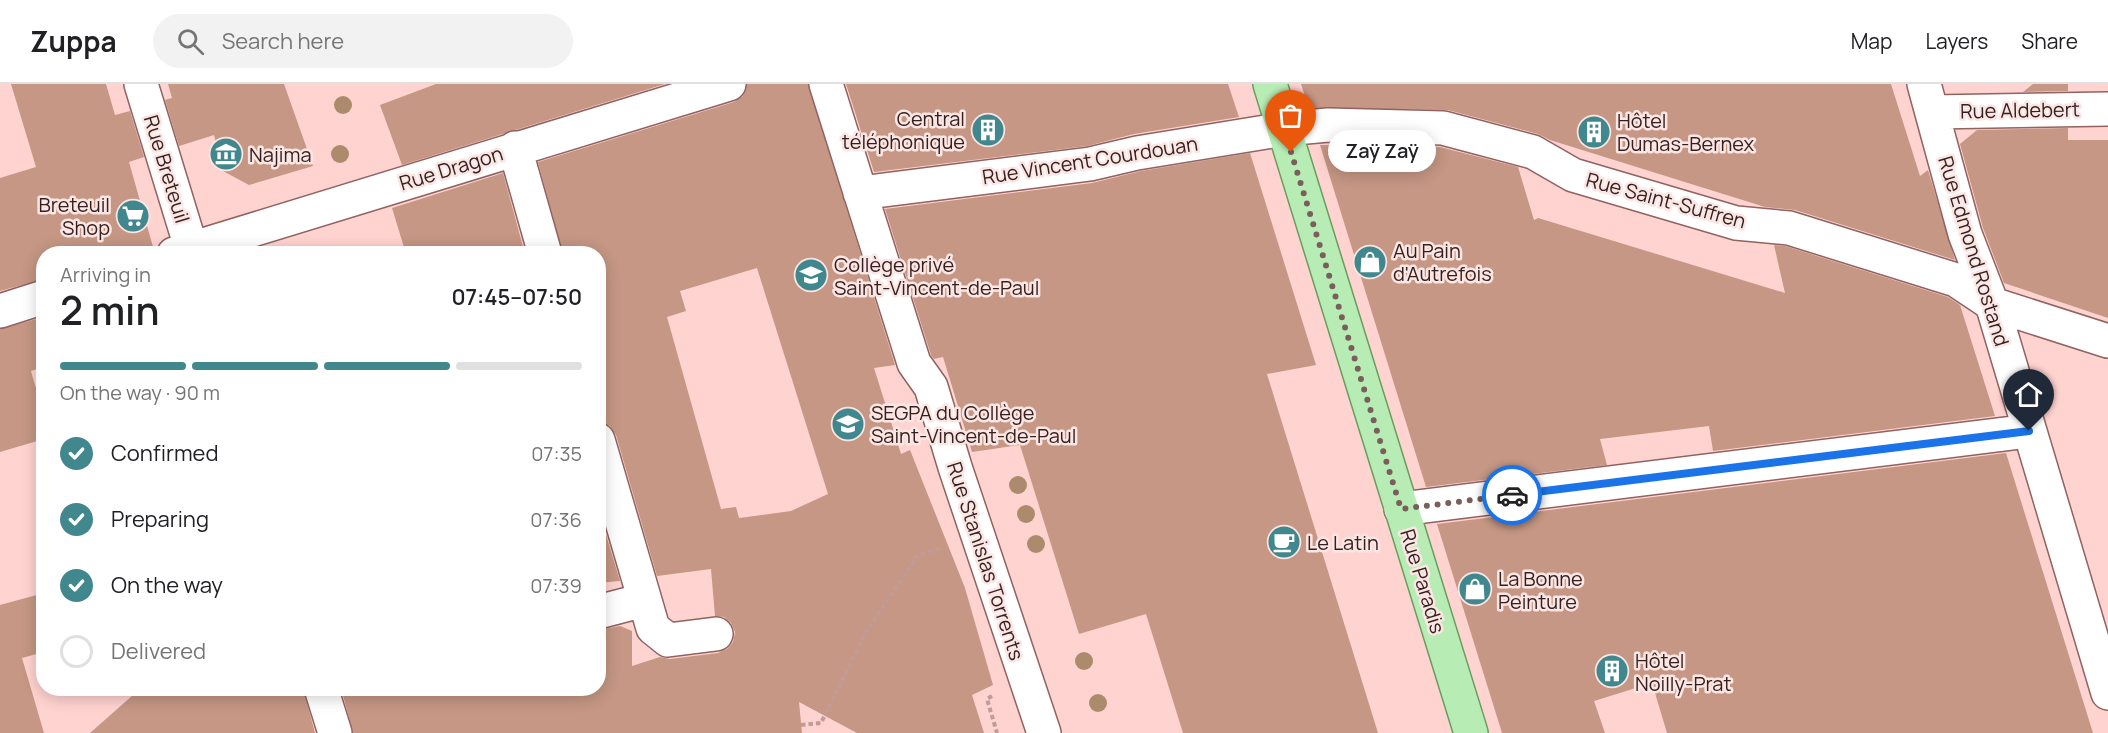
<!DOCTYPE html>
<html lang="en">
<head>
<meta charset="utf-8">
<style>
  body { margin:0; font-family:Manrope,sans-serif; background:#f2f2f2; color:#202124; height:100vh; display:flex; flex-direction:column; font-size:22px; white-space:nowrap }
  * { box-sizing:border-box; margin:0 }
  p { font-size:20px; color:#757577 }
  .icon { flex:none; width:33px; height:33px; fill:none; stroke:currentColor; stroke-width:2; stroke-linecap:round; stroke-linejoin:round }
  .map { position:relative; flex:1; overflow:hidden }
  .drawer { position:absolute; left:36px; top:162px; width:570px; height:450px; display:flex; flex-direction:column; background:#fff; border-radius:24px; box-shadow:0 3px 15px #0003 }
  .drawer>* { flex:none }
  .pin { position:absolute; display:grid; place-items:center; width:51px; height:51px; color:#fff; margin:-62px -26px; border-radius:50% 50% 50% 0; rotate:-45deg; box-shadow:0 0 6px #0007 }
  .pin .icon { rotate:45deg }
  .courier { position:absolute; display:grid; place-items:center; width:60px; height:60px; margin:-30px; border:4px solid #1a73e8; border-radius:50%; background:#fff; color:#222; box-shadow:0 2px 8px #0007 }
  .bubble { position:absolute; height:42px; border-radius:21px; background:#fff; box-shadow:0 3px 15px #0003; font-size:20px; font-weight:600; line-height:42px; text-align:center }
  .summary em { font-style:normal; font-weight:600 }
  .summary div { display:flex; flex-direction:column-reverse }
  .summary { display:flex; align-items:center; justify-content:space-between; height:102px; padding:0 24px }
  h1 { font-size:39px; font-weight:600; line-height:45px }
  .bar { display:grid; grid-template-columns:repeat(4,1fr); gap:9px 6px; align-content:center; height:72px; padding:0 24px }
  .bar i { height:8px; border-radius:4px; background:#e0e0e0 }
  .bar .current { background:#41888e }
  .bar p { grid-column:span 4 }
  ol { padding:0 24px; list-style:none }
  li { display:flex; align-items:center; gap:18px; height:66px }
  li p { margin-inline-start:auto }
  li .icon { padding:6px; border-radius:50%; background:#41888e; color:#fff; stroke-width:4 }
  li:last-child { color:#757577 }
  li i { width:33px; height:33px; border:3px solid #e0e0e0; border-radius:50% }
  header { display:flex; align-items:center; gap:36px; box-sizing:border-box; height:84px; padding:0 30px; background:#fff; border-bottom:2px solid #e0e0e0 }
  header strong { font-size:28px }
  nav { display:flex; gap:33px; margin-inline-start:auto; font-size:21px }
  .search { width:420px; height:54px; background:#f2f2f2; display:flex; align-items:center; gap:15px; box-sizing:border-box; padding:0 21px; border-radius:33px; color:#757577; font-size:22px }
  .map>svg:first-child { display:block }
</style>
</head>
<body>
<header>
<strong>Zuppa</strong>
<div class="search"><svg class="icon" aria-label="search" viewBox="0 0 24 24"><circle cx="10" cy="10" r="6"/><path d="M15 15l6 6"/></svg>Search here</div>
<nav><a>Map</a><a>Layers</a><a>Share</a></nav>
</header>
<div class="map">
<svg width="2108" height="649" viewBox="0 0 2108 649">
  <rect width="100%" height="100%" fill="#ffd3d0"/>
  <path fill="#c59784" fill-rule="evenodd" d="M11 0H106L115 31 130 27 144 73 129 78 155 170H44V195L0 207V94L36 83Z
    M168 0H284L313 82 249 101 223 87 214 51 179 62 165 16 172 14Z
    M436 0H665L402 81 380 21Z
    M747 0H808L895 281 874 284 901 370 910 366 965 504 993 601 972 611 984 649H857L799 618 802 649H353L341 604H598V546L620 542 632 547V582L660 573 670 575 718 569 727 565 733 558 735 548 731 539 724 533 715 532 711 485 657 492 616 351 610 342 598 338V170H563L538 78 734 18 743 12ZM757 184 828 410 791 427 739 434 736 423 721 425 667 233 686 227 680 207Z
    M846 0H1228L1239 33 1134 50 1087 62 874 88Z
    M1301 0H1891L1920 92 1928 86 1955 176 1795 126 1765 123 1550 56 1538 50 1448 26 1309 24Z
    M2033 0H2068V7L2023 8Z
    M2068 44V56H2108V234L2004 199 1983 144 1960 60 1977 46Z
    M1320 61 1440 63 1518 83 1534 136 1538 134 1785 209 1774 161 1785 162 1948 213 1960 221 1995 332 1713 367 1709 342 1600 355 1607 381 1426 403Z
    M1250 69 1316 281 1267 290 1378 649H1183L1146 530 1079 550 1020 361 972 368 943 273 934 275 931 271 885 125 1092 99 1141 87Z
    M503 89 525 170H406L392 124Z
    M44 233V283L31 287 44 332V355L0 368V245Z
    M2006 369 2093 649H1667L1652 599 1594 617 1605 649H1502L1437 440Z
    M598 424 620 497 598 499Z
    M44 509V568L22 574 44 649H0V521Z
    M141 604H303L315 649H90Z"/>
  <g fill="none" stroke-linecap="round" stroke-linejoin="round">
    <defs>
      <path id="minor" d="M141 0 193 170
        M826 0 914 279 931 303 955 383 1044 649
        M1924 0 1965 150 1992 220 2108 609
        M1932 28 2108 25
        M515 64 545 170
        M860 109 1090 80 1137 69 1284 45 1328 41 1443 44 1533 68 1573 91 1736 139 1789 144 1956 196 1992 220 2108 257
        M174 170 729 0
        M0 227 44 213
        M598 356 653 544 668 556 716 550
        M1401 425 2029 347
        M598 528 644 516
        M321 604 335 649"/>
      <path id="major" d="M1270 0 1471 649"/>
    </defs>
    <use href="#minor" stroke="#91625f" stroke-width="36"/>
    <use href="#major" stroke="#6a9c5f" stroke-width="36"/>
    <path stroke="#c09b99" stroke-width="4" stroke-dasharray="4.5 3" stroke-linecap="butt" d="M992 612 987 615 997 649
      M801 641 821 639 865 550 918 471 942 464"/>
    <use href="#minor" stroke="#fff" stroke-width="33"/>
    <use href="#major" stroke="#b7ecb4" stroke-width="33"/>
  </g>
  <g fill="#ac8b6d">
    <circle cx="343" cy="21" r="9"/>
    <circle cx="340" cy="70" r="9"/>
    <circle cx="1018" cy="401" r="9"/>
    <circle cx="1026" cy="430" r="9"/>
    <circle cx="1036" cy="460" r="9"/>
    <circle cx="1084" cy="577" r="9"/>
    <circle cx="1098" cy="619" r="9"/>
  </g>
  <g fill="none" stroke-linecap="round" stroke-linejoin="round">
    <path stroke="#7a5e5c" stroke-width="6" stroke-dasharray="0 10.8" d="M1291 68 1401 425 1512 411"/>
    <path stroke="#1a73e8" stroke-width="8" d="M1512 411 2029 347"/>
  </g>
  <defs>
    <symbol id="building-disc" viewBox="-11 -11 22 22"><circle r="9.5" fill="#41888e" stroke="#fce6e4"/><path d="M-4-6H4V6H1V3H-1V6H-4ZM-2.5-4.3h1.7v1.8h-1.7ZM.8-4.3h1.7v1.8H.8ZM-2.5-1h1.7V.8h-1.7ZM.8-1h1.7V.8H.8Z" fill="#fff"/></symbol>
    <symbol id="museum-disc" viewBox="-11 -11 22 22"><circle r="9.5" fill="#41888e" stroke="#fce6e4"/><path d="M0-6L6-3V-2H-6V-3ZM-5-1h2V3h-2ZM-1-1h2V3h-2ZM3-1h2V3H3ZM-6 4H6V6H-6Z" fill="#fff"/></symbol>
    <symbol id="supermarket-disc" viewBox="-11 -11 22 22"><circle r="9.5" fill="#41888e" stroke="#fce6e4"/><path d="M-6-5.5h2.5l.6 2H6L4.5 2H-2.5L-4.4-4H-6ZM-1.5 3.2a1.3 1.3 0 1 0 .1 0ZM3 3.2a1.3 1.3 0 1 0 .1 0Z" fill="#fff"/></symbol>
    <symbol id="shop-disc" viewBox="-11 -11 22 22"><circle r="9.5" fill="#41888e" stroke="#fce6e4"/><path d="M-5-2.5h2.3a2.7 3.5 0 0 1 5.4 0H5L5.5 6h-11ZM-1.5-2.5h3a1.5 2.3 0 0 0-3 0Z" fill="#fff"/></symbol>
    <symbol id="school-disc" viewBox="-11 -11 22 22"><circle r="9.5" fill="#41888e" stroke="#fce6e4"/><path d="M0-5L7-2L0 1L-7-2ZM-4 1L0 2.5L4 1V4Q0 6-4 4Z" fill="#fff"/></symbol>
    <symbol id="cafe-disc" viewBox="-11 -11 22 22"><circle r="9.5" fill="#41888e" stroke="#fce6e4"/><path d="M-5.5-4.5H6V0H3Q3 3.5 0 3.5H-2.5Q-5.5 3.5-5.5 0ZM3-3.2v2h1.7v-2ZM-6 4.5H4V6H-6Z" fill="#fff"/></symbol>
  </defs>
  <g fill-rule="evenodd">
    <use href="#building-disc" x="969" y="27" width="38" height="38"/>
    <use href="#building-disc" x="1575" y="29" width="38" height="38"/>
    <use href="#museum-disc" x="207" y="51" width="38" height="38"/>
    <use href="#supermarket-disc" x="114" y="113" width="38" height="38"/>
    <use href="#shop-disc" x="1351" y="159" width="38" height="38"/>
    <use href="#school-disc" x="792" y="172" width="38" height="38"/>
    <use href="#school-disc" x="829" y="321" width="38" height="38"/>
    <use href="#cafe-disc" x="1265" y="439" width="38" height="38"/>
    <use href="#shop-disc" x="1456" y="486" width="38" height="38"/>
    <use href="#building-disc" x="1593" y="568" width="38" height="38"/>
  </g>
  <g text-anchor="middle" dominant-baseline="central" stroke-width="5" stroke-linejoin="round" paint-order="stroke">
    <g font-size="20" fill="#331f1e" stroke="#fce6e4">
      <text transform="translate(2020 26) rotate(-1)">Rue Aldebert</text>
      <text transform="translate(1090 76) rotate(-9)">Rue Vincent Courdouan</text>
      <text transform="translate(451 84) rotate(-17)">Rue Dragon</text>
      <text transform="translate(167 85) rotate(73)">Rue Breteuil</text>
      <text transform="translate(1666 116) rotate(15)">Rue Saint-Suffren</text>
      <text transform="translate(1974 167) rotate(73)">Rue Edmond Rostand</text>
      <text transform="translate(986 477) rotate(72)">Rue Stanislas Torrents</text>
      <text transform="translate(1423 497) rotate(73)">Rue Paradis</text>
    </g>
    <g font-size="20" fill="#331f1e" stroke="#fce6e4" text-anchor="start">
      <text x="965" y="34" text-anchor="end">Central<tspan x="965" dy="23">téléphonique</tspan></text>
      <text x="1617" y="36">Hôtel<tspan x="1617" dy="23">Dumas-Bernex</tspan></text>
      <text x="249" y="70">Najima</text>
      <text x="110" y="120" text-anchor="end">Breteuil<tspan x="110" dy="23">Shop</tspan></text>
      <text x="1393" y="166">Au Pain<tspan x="1393" dy="23">d'Autrefois</tspan></text>
      <text x="834" y="180">Collège privé<tspan x="834" dy="23">Saint-Vincent-de-Paul</tspan></text>
      <text x="871" y="328">SEGPA du Collège<tspan x="871" dy="23">Saint-Vincent-de-Paul</tspan></text>
      <text x="1307" y="458">Le Latin</text>
      <text x="1498" y="494">La Bonne<tspan x="1498" dy="23">Peinture</tspan></text>
      <text x="1635" y="576">Hôtel<tspan x="1635" dy="23">Noilly-Prat</tspan></text>
    </g>
  </g>
</svg>
<div class="pin" style="left:1291px;top:68px;background:#ea580c"><svg class="icon" aria-label="bag" viewBox="0 0 24 24"><path d="M5 8h14l-1 12H6zM9 8a3 3 0 0 1 6 0"/></svg></div>
<div class="pin" style="left:2029px;top:347px;background:#1f2937"><svg class="icon" aria-label="home" viewBox="0 0 24 24"><path d="M3 11l9-7 9 7M6 9v11h12V9"/></svg></div>
<div class="courier" style="left:1512px;top:411px"><svg class="icon" aria-label="car" viewBox="0 0 24 24"><path d="M5 17H2v-5l4-1 3-4h7l3 4 3 1v5h-3M9 17h6M6 11h13"/><circle cx="7" cy="17" r="2"/><circle cx="17" cy="17" r="2"/></svg></div>
<div class="bubble" style="left:1328px;top:46px;width:108px">Zaÿ Zaÿ</div>
<section class="drawer">
<div class="summary"><div><h1>2 min</h1><p>Arriving in</p></div><em>07:45–07:50</em></div>
<div class="bar"><i class="current"></i><i class="current"></i><i class="current"></i><i></i><p>On the way · 90 m</p></div>
<ol>
<li><svg class="icon" aria-label="check" viewBox="0 0 24 24"><path d="M5 12l5 5 9-10"/></svg>Confirmed<p>07:35</p></li>
<li><svg class="icon" aria-label="check" viewBox="0 0 24 24"><path d="M5 12l5 5 9-10"/></svg>Preparing<p>07:36</p></li>
<li><svg class="icon" aria-label="check" viewBox="0 0 24 24"><path d="M5 12l5 5 9-10"/></svg>On the way<p>07:39</p></li>
<li><i></i>Delivered</li>
</ol>
</section>
</div>
</body>
</html>
